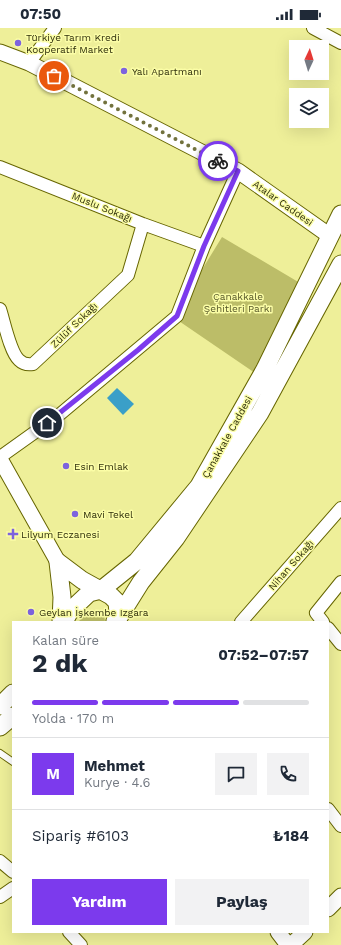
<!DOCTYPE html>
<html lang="tr">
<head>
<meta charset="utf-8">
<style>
  body { margin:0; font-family:"Work Sans",sans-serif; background:#f2f2f3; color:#1f2937; height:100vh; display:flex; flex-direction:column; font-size:15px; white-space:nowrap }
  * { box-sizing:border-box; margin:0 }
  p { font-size:13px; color:#747a83 }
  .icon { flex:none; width:22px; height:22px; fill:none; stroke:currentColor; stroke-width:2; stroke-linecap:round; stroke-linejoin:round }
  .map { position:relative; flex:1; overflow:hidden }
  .panel { position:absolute; left:12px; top:593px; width:317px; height:312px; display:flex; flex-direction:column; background:#fff; border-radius:0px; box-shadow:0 4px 16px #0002 }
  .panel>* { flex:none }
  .needle { width:26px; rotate:4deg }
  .controls { position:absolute; left:289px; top:12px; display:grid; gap:8px }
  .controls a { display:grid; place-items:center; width:40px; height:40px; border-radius:0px; background:#fff; box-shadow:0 4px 16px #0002; font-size:20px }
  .pin { position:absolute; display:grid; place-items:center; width:34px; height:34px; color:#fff; margin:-17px; border:2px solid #fff; border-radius:50%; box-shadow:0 1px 4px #0007 }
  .courier { position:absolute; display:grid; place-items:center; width:40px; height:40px; margin:-20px; border:3px solid #7c3aed; border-radius:50%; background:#fff; color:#222; box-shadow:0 1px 5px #0007 }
  .headline em { font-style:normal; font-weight:700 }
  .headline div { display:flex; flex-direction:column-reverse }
  .headline { display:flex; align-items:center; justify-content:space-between; height:68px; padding:0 20px }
  h1 { font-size:26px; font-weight:700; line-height:30px }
  .bar { display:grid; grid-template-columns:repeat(4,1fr); gap:6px 4px; align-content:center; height:48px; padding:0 20px }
  .bar i { height:5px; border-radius:3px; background:#e0e1e3 }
  .bar .active { background:#7c3aed }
  .bar p { grid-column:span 4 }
  .line { display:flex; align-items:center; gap:10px; padding:0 20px; border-top:1px solid #e0e1e3 }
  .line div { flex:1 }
  .round { display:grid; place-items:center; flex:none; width:42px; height:42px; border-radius:0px; background:#f2f2f3 }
  .primary-button { display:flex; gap:8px; margin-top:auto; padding:8px 20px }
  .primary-button a { flex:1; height:46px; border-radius:0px; background:#7c3aed; color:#fff; font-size:16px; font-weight:700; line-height:46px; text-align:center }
  .primary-button a+a { background:#f2f2f3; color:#1f2937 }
  .status { display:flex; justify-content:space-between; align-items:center; height:28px; padding:0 20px; background:#fff; direction:ltr }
  .status svg { height:11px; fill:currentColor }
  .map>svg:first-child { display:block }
</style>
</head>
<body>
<div class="status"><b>07:50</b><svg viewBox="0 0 49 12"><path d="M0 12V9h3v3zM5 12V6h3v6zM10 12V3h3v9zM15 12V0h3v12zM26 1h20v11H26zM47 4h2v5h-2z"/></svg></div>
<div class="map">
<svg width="341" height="917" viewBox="0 0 341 917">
  <rect width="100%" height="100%" fill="#eeef99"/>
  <path fill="#bcbd68" d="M222 209 300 255 255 345 173 289Z
    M93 582 101 583 104 585 105 594H78L86 586Z"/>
  <path fill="#3a9fc8" d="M117 360 134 376 123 387 107 370Z"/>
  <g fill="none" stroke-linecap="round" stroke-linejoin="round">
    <defs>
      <path id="service" d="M0 725 13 734"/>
      <path id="minor" d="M313 0 341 15
        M29 35 55 0
        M0 139 143 196 204 218
        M0 281C4 293 10 324 19 332 23 336 27 337 33 336L128 247 143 196
        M0 429 59 387 177 288 204 218 238 143
        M241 594 341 480
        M323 594 316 585 341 554
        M328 600 341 616
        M328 781 341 798
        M0 833 13 844
        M0 869 13 860
        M69 904 81 917"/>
      <path id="tertiary" d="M0 24 29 35 238 143 330 208
        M0 431 58 534
        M328 881 341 868
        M278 904 288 917
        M291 917 305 904"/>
      <path id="secondary" d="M58 534 82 552 111 568 117 574 118 585 115 593
        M58 534 62 569 61 594
        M64 594 70 583 89 565 101 562 137 533 199 458 265 341 341 186
        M116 594 141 554 176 510 260 385 341 236
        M0 678 13 665
        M0 699 13 688"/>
    </defs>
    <use href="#service" stroke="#666500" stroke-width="8"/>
    <use href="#minor" stroke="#666500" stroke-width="14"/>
    <use href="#tertiary" stroke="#666500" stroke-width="17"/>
    <use href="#secondary" stroke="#666500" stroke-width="19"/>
    <use href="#service" stroke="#fff" stroke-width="6"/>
    <use href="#minor" stroke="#fff" stroke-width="12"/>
    <use href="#tertiary" stroke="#fff" stroke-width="15"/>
    <use href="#secondary" stroke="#fff" stroke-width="17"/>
  </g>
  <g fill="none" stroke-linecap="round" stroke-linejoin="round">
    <path stroke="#72723d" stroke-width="4" stroke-dasharray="0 7.2" d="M54 48 218 133"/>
    <path stroke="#7c3aed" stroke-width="5" d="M47 395 138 322 177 288 204 218 238 143 218 133"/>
  </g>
  <g fill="#7d63de" stroke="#fbfda6" stroke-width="1.5">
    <circle cx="18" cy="15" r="4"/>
    <circle cx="124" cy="43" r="4"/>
    <circle cx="66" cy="438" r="4"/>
    <circle cx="75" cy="486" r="4"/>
    <path d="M11 500h4v4h4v4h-4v4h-4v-4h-4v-4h4z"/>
    <circle cx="31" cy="584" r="4"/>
  </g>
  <g text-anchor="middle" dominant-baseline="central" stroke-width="3" stroke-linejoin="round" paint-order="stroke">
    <g font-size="10" fill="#2f2f0b" stroke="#fbfda6" text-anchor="start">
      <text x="26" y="9">Türkiye Tarım Kredi<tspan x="26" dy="12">Kooperatif Market</tspan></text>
      <text x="132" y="43">Yalı Apartmanı</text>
      <text x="74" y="438">Esin Emlak</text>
      <text x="83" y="486">Mavi Tekel</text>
      <text x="21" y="506">Lilyum Eczanesi</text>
      <text x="39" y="584">Geylan İşkembe Izgara</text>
    </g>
    <g font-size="10" fill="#2f2f0b" stroke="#fbfda6">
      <text transform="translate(283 175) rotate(35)">Atalar Caddesi</text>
      <text transform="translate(102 179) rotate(22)">Muslu Sokağı</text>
      <text transform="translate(74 297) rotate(-44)">Zülüf Sokağı</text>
      <text transform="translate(227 409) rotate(-61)">Çanakkale Caddesi</text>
      <text transform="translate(291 537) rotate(-49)">Nihan Sokağı</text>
    </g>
    <g font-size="10" fill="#565729" stroke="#fbfda6">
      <text x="238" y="268">Çanakkale<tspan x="238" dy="12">Şehitleri Parkı</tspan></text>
    </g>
  </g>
</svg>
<div class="controls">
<a><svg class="needle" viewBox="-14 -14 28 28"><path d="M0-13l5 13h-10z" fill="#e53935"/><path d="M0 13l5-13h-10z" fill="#747a83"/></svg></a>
<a><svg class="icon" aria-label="layers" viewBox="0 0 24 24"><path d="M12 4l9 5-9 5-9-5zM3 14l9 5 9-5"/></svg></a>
</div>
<div class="pin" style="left:54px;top:48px;background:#ea580c"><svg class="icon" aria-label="bag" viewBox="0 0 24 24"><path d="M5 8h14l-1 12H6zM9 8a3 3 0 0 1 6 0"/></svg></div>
<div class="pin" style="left:47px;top:395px;background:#1f2937"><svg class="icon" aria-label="home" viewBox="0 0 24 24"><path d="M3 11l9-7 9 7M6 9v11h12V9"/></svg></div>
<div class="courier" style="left:218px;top:133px"><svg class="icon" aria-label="bike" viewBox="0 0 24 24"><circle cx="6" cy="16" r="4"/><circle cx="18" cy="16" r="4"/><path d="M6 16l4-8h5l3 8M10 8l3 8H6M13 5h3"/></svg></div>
<section class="panel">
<div class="headline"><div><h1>2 dk</h1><p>Kalan süre</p></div><em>07:52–07:57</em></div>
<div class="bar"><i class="active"></i><i class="active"></i><i class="active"></i><i></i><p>Yolda · 170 m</p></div>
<div class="line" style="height:72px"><b class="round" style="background:#7c3aed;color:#fff">M</b><div><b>Mehmet</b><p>Kurye · 4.6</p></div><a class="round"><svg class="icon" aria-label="chat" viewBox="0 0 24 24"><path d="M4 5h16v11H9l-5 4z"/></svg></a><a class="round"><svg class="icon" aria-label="phone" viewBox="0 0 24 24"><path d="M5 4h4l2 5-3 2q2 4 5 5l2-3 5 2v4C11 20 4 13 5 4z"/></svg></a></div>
<div class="line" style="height:52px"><div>Sipariş #6103</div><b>₺184</b></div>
<div class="primary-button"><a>Yardım</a><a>Paylaş</a></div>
</section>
</div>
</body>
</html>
